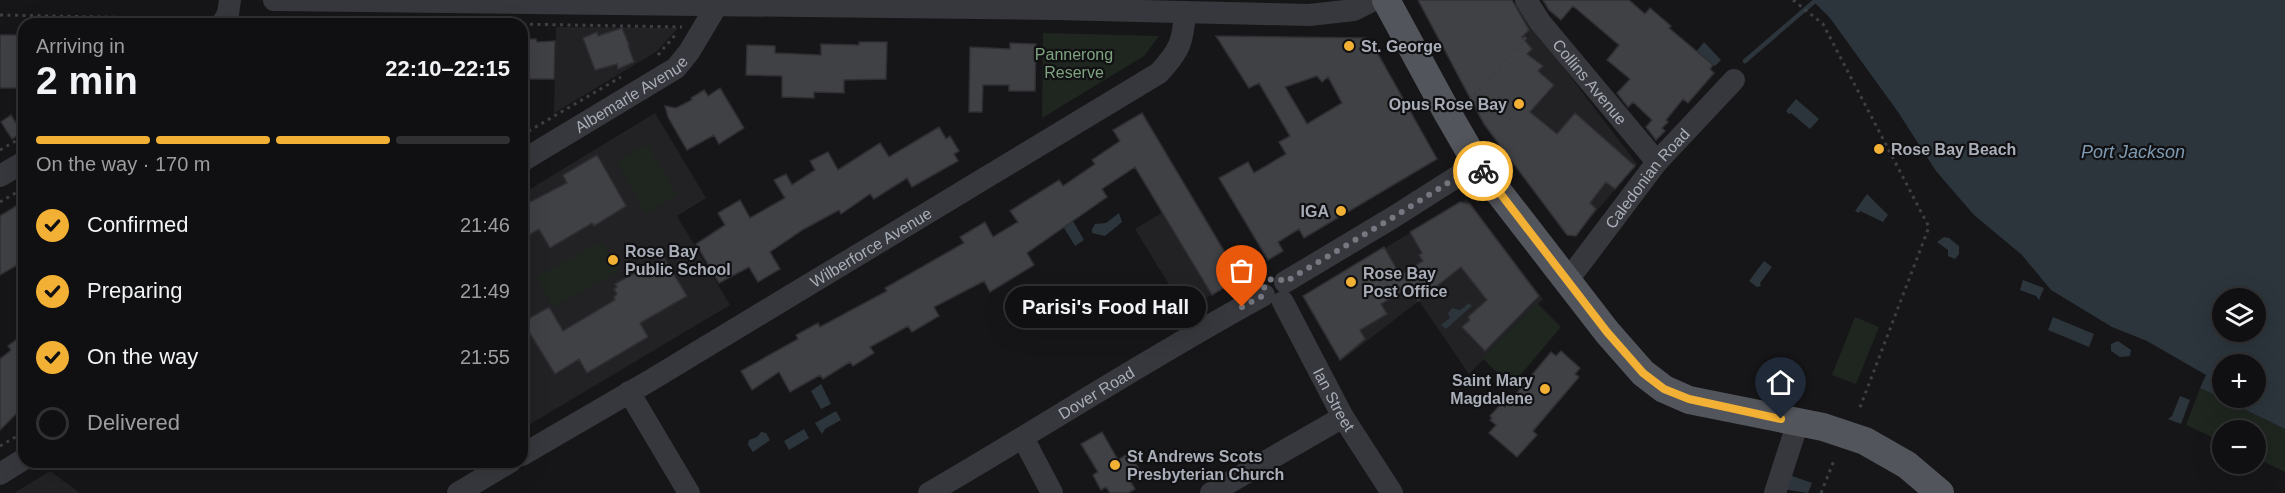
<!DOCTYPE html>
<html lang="en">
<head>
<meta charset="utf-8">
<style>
  body { margin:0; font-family:Arial,sans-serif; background:#1e1e20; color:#f1f3f6; height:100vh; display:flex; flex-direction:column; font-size:22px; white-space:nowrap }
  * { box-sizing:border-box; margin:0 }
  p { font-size:20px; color:#9c9d9f }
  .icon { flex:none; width:33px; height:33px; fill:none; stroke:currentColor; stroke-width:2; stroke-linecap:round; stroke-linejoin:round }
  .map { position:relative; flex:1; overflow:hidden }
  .details { position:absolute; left:18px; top:18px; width:510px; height:450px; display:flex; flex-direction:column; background:#101012; border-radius:18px; box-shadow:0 6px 24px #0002,0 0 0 2px #303032 }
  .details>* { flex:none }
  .buttons { position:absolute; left:2212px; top:288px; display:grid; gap:12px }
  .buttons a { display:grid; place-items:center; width:54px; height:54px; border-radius:50%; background:#101012; box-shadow:0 6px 24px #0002,0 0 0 2px #303032; font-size:30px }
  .pin { position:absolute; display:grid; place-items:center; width:51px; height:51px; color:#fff; margin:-62px -26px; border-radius:50% 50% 50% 0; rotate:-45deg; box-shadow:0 0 6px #0007 }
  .pin .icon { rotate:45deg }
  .courier { position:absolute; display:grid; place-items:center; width:60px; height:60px; margin:-30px; border:4px solid #f2b134; border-radius:50%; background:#fff; color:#222; box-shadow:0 2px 8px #0007 }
  .bubble { position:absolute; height:42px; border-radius:21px; background:#101012; box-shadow:0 6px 24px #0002,0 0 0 2px #303032; font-size:20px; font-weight:600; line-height:42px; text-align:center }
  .headline em { font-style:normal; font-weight:600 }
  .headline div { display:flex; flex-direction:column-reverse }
  .headline { display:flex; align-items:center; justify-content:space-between; height:102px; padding:0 18px }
  h1 { font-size:39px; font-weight:600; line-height:45px }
  .bar { display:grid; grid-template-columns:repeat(4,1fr); gap:9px 6px; align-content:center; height:72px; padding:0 18px }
  .bar i { height:8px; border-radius:4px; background:#303032 }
  .bar .on { background:#f2b134 }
  .bar p { grid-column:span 4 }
  ol { padding:0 18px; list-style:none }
  li { display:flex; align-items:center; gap:18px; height:66px }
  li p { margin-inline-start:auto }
  li .icon { padding:6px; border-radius:50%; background:#f2b134; color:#111; stroke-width:4 }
  li:last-child { color:#9c9d9f }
  li i { width:33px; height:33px; border:3px solid #303032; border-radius:50% }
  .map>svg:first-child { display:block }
</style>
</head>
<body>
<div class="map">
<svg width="2285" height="493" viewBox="0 0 2285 493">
  <rect width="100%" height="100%" fill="#161618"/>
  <path fill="#222225" d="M1418 0H1512L1637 164 1576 235 1567 234 1489 132Z
    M556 27 678 28 656 52 554 113Z
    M655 113 706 198 677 216 730 305 522 429V194Z
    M1143 114 1241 277 1185 311 1135 229 1163 212 1115 131Z
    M1467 199 1543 299 1469 374 1419 301 1342 360 1304 296Z
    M50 471 80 493H14Z"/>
  <path fill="#1e261f" d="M1043 33 1159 36 1144 56 1042 118Z
    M647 144 677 195 646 213 617 162Z
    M602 241 619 271 553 307 537 277Z
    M1537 303 1561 327 1511 386 1482 358Z
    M1855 317 1879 327 1856 384 1832 375Z
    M2200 388 2285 429V472L2256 458V430H2223V442L2186 425Z"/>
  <path fill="#2c353c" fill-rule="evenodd" d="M1812 0H2285V429L2200 388 2206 375 2147 341 2112 327 2051 290 2022 255 1974 215 1936 171 1898 112 1830 18ZM2223 298H2256V332H2223ZM2223 364H2256V398H2223Z
    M1704 42 1721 60 1715 66 1696 52Z
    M1796 99 1819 119 1810 129 1791 113 1789 114 1786 111Z
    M1867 194 1888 215 1883 222 1860 211 1859 213 1855 211Z
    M1119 213 1122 222 1105 236 1092 233V229L1095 224 1106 223Z
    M1073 221 1084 240 1075 246 1063 226Z
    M1944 237 1949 238 1959 246V254L1955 259 1948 256V250L1937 242Z
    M1764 261 1772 267 1760 283 1761 286 1757 287 1749 281Z
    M2023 280 2044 288 2039 300 2036 296 2020 290Z
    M1469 303 1472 306 1446 329 1441 325 1450 318 1448 313 1452 308 1460 310Z
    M2053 317 2094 334 2089 347 2048 330Z
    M2118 341 2131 350 2130 356 2120 357 2111 351V344Z
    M821 384 831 404 821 409 811 391Z
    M2180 396 2190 400 2181 424 2168 419 2172 416Z
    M836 411 841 420 825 429 822 434 815 423Z
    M804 429 809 438 789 450 784 441Z
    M761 432 766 433 770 440 753 452 748 445 749 440 757 437Z
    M1787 474 1812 483 1808 493 1782 489Z"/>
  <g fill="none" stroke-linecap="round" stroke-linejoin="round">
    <path stroke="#2c353c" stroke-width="4.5" d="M1745 61 1816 0"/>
  </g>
  <path fill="#404145" stroke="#303034" stroke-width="1.5" fill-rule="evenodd" d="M1418 0H1512L1529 30 1522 37 1532 49 1527 54 1543 66 1538 71 1554 85 1530 112 1557 134 1575 113 1635 166 1615 189 1606 182 1590 203 1596 209 1576 236 1567 235 1484 124Z
    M1543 0H1629L1645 14 1650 8 1671 26 1669 28 1713 65 1710 69 1714 73 1688 103 1683 99 1666 120 1668 122 1662 128 1665 131 1656 140 1646 127 1652 120 1633 102 1628 107 1617 93 1630 79 1607 60 1619 45 1573 6 1561 20 1549 10Z
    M622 28 629 45H628L634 62 618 69 617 64 595 70 583 38 597 32 598 36Z
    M0 35H21V88H0Z
    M1216 36 1366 38 1374 47 1437 159 1304 238 1299 229 1278 242 1283 251 1268 260 1219 178 1248 162 1254 173 1286 154 1279 142 1290 136 1259 83 1249 88ZM1317 76 1322 82 1328 77 1342 103 1307 124 1285 87Z
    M525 39H536L537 42 555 41 554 79H524Z
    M859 42H887L886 79 844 80V93L814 92V98L782 97V76L746 75 747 45 775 46V53L821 55V44L859 45Z
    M1010 43 1036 44 1035 91H1009V85H983L982 112H969L970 47 1010 49Z
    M720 88 744 128 719 144 714 135 687 150 668 117 665 106 676 108 692 100 691 98 704 90 708 96Z
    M1142 113 1240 278 1212 295 1135 167 1102 189 1107 197 1027 253 1034 265 990 292 984 281 934 307 939 316 912 332 908 326 870 347 874 353 853 366 850 362 823 379 820 375 790 392 779 372 752 390 741 371 798 339 796 335 818 323 820 327 887 291 885 288 964 243 960 237 985 222 993 237 1018 222 1010 211 1059 180 1063 186 1095 164 1092 160 1120 141 1113 130Z
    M11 115 22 133 12 139 1 122Z
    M939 127 946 139 950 136 959 151 954 154 958 161 912 187 907 178 874 199 870 194 841 214 839 210 804 229 770 252 780 269 758 282 749 267 719 283 696 244 725 225 718 213 740 200 750 218 785 198 774 180 786 174 792 185 815 170 810 161 828 152 838 170 880 143 889 157Z
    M597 155 626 206 594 226 592 223 550 248 539 229 522 239V213L529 208 526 204 567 183 563 175Z
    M24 201V261L0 275V216Z
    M1460 202 1470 204 1539 296 1485 351 1462 327 1470 320 1468 317 1487 300 1461 267 1418 301 1409 287 1381 304 1387 314 1360 330 1365 339 1340 360 1303 296 1384 247 1400 275 1423 261 1419 255 1422 253 1410 232Z
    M664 258 687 296 640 323 648 337 587 373 579 359 555 374 523 322 549 307 563 331 615 300 614 297 617 294 614 289 617 287 615 284 638 271 640 273Z
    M24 334V406L0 430V359L11 350 8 346Z
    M1561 351 1580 368 1575 374 1579 377 1533 431 1537 435 1517 457 1489 433 1496 425 1490 420 1492 418 1490 416 1501 404 1505 407 1551 352 1556 356Z
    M1102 432 1118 460 1129 453 1139 469 1127 476 1135 489 1128 493H1110L1106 487 1101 490 1093 475 1098 472 1081 444Z"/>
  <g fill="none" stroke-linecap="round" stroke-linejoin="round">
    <path stroke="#3d3f44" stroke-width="3" stroke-dasharray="3 4.5" stroke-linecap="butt" d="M1793 0 1823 24 1929 227 1859 410
      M0 15 199 19 195 24
      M245 19H268
      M515 24 682 27
      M658 55 677 33
      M1469 101 1528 35
      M522 135 621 77
      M0 150 24 136
      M0 202 24 188
      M0 446 24 432
      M1821 493 1835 458"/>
    <g stroke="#37383d" stroke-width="22">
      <path d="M274 0 1056 9 1309 15 1354 10 1374 0"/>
      <path id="s1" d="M1526 0 1540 22 1657 162"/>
      <path d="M222 24 228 14 230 0"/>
      <path id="s2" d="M522 161 676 68 689 52 717 5"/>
      <path d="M0 176 24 162"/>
      <path id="s3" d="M1568 280 1657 162 1734 80"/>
      <path d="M1285 282 1392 218 1477 164"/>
      <path id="s4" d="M1283 302 1343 417 1392 493"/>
      <path d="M629 392 689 493"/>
      <path d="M1023 438 1052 493"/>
      <path id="s5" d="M522 455 651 380 1159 73C1180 50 1183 42 1185 12"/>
      <path d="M0 474 24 459"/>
      <path d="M458 493 510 462"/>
      <path id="s6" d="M929 493C1041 428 1150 357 1264 295"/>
      <path d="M1211 493 1343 417"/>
      <path d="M1775 493 1798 422"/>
    </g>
    <path stroke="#53555c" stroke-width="28" d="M1386 0 1448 114 1477 164 1607 332 1643 373 1664 389 1689 400 1823 427 1865 441 1907 465 1940 493"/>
  </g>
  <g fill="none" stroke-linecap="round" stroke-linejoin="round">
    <path stroke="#757880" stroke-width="6" stroke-dasharray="0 10.8" d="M1242 307 1264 295C1262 281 1273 274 1285 282L1392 218 1478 164 1483 171"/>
    <path stroke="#f2b134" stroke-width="8" d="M1483 171 1607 332 1643 373 1664 389 1689 399 1781 419"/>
  </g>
  <g fill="#f2b134" stroke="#111113" stroke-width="2">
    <circle cx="1349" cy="46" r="6"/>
    <circle cx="1519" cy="104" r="6"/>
    <circle cx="1879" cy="149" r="6"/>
    <circle cx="1341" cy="211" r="6"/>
    <circle cx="613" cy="260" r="6"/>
    <circle cx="1351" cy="282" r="6"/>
    <circle cx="1545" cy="389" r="6"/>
    <circle cx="1115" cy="465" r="6"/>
  </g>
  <g text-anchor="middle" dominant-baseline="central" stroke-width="4.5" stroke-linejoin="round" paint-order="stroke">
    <g font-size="16" font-weight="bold" fill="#a8adb8" stroke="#111113" text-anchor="start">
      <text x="1361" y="46">St. George</text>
      <text x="1507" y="104" text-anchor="end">Opus Rose Bay</text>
      <text x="1891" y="149">Rose Bay Beach</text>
      <text x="1329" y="211" text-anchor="end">IGA</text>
      <text x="625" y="251">Rose Bay<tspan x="625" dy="18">Public School</tspan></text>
      <text x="1363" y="273">Rose Bay<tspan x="1363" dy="18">Post Office</tspan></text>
      <text x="1533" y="380" text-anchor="end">Saint Mary<tspan x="1533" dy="18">Magdalene</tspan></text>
      <text x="1127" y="456">St Andrews Scots<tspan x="1127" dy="18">Presbyterian Church</tspan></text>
    </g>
    <g font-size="16" fill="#7fa381" stroke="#111113">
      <text x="1074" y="54">Pannerong<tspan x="1074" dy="18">Reserve</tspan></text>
    </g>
    <g font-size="16" fill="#a8adb8" stroke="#111113">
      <text stroke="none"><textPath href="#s1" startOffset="104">Collins Avenue</textPath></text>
      <text stroke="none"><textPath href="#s2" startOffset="128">Albemarle Avenue</textPath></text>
      <text stroke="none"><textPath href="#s3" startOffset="129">Caledonian Road</textPath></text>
      <text stroke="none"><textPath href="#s5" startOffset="406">Wilberforce Avenue</textPath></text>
      <text stroke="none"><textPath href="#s6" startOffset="195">Dover Road</textPath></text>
      <text stroke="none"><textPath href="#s4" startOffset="110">Ian Street</textPath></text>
    </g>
    <g font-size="18" font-style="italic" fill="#7f9bb3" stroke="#111113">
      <text x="2133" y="152">Port Jackson</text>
    </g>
  </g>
</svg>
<div class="buttons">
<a><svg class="icon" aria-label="layers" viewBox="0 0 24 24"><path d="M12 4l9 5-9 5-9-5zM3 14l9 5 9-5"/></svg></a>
<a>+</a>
<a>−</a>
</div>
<div class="pin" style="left:1242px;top:307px;background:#ea580c"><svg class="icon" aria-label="bag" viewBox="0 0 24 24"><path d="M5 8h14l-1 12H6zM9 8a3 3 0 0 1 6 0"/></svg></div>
<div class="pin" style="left:1781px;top:419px;background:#1f2937"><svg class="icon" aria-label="home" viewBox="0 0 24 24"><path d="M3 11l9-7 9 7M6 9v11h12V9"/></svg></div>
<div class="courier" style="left:1483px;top:171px"><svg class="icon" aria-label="bike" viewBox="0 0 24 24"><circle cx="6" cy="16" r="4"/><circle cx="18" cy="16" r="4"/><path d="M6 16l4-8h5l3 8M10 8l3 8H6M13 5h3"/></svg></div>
<div class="bubble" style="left:1005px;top:286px;width:201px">Parisi's Food Hall</div>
<section class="details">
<div class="headline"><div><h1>2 min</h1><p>Arriving in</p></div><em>22:10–22:15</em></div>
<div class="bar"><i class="on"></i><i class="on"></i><i class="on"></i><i></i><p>On the way · 170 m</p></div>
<ol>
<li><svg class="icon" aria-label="check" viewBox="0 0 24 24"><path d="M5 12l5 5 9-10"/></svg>Confirmed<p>21:46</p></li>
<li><svg class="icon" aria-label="check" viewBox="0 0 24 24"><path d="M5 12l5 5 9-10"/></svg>Preparing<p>21:49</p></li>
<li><svg class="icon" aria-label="check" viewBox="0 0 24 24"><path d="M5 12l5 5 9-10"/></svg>On the way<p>21:55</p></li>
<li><i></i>Delivered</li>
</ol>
</section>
</div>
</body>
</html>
